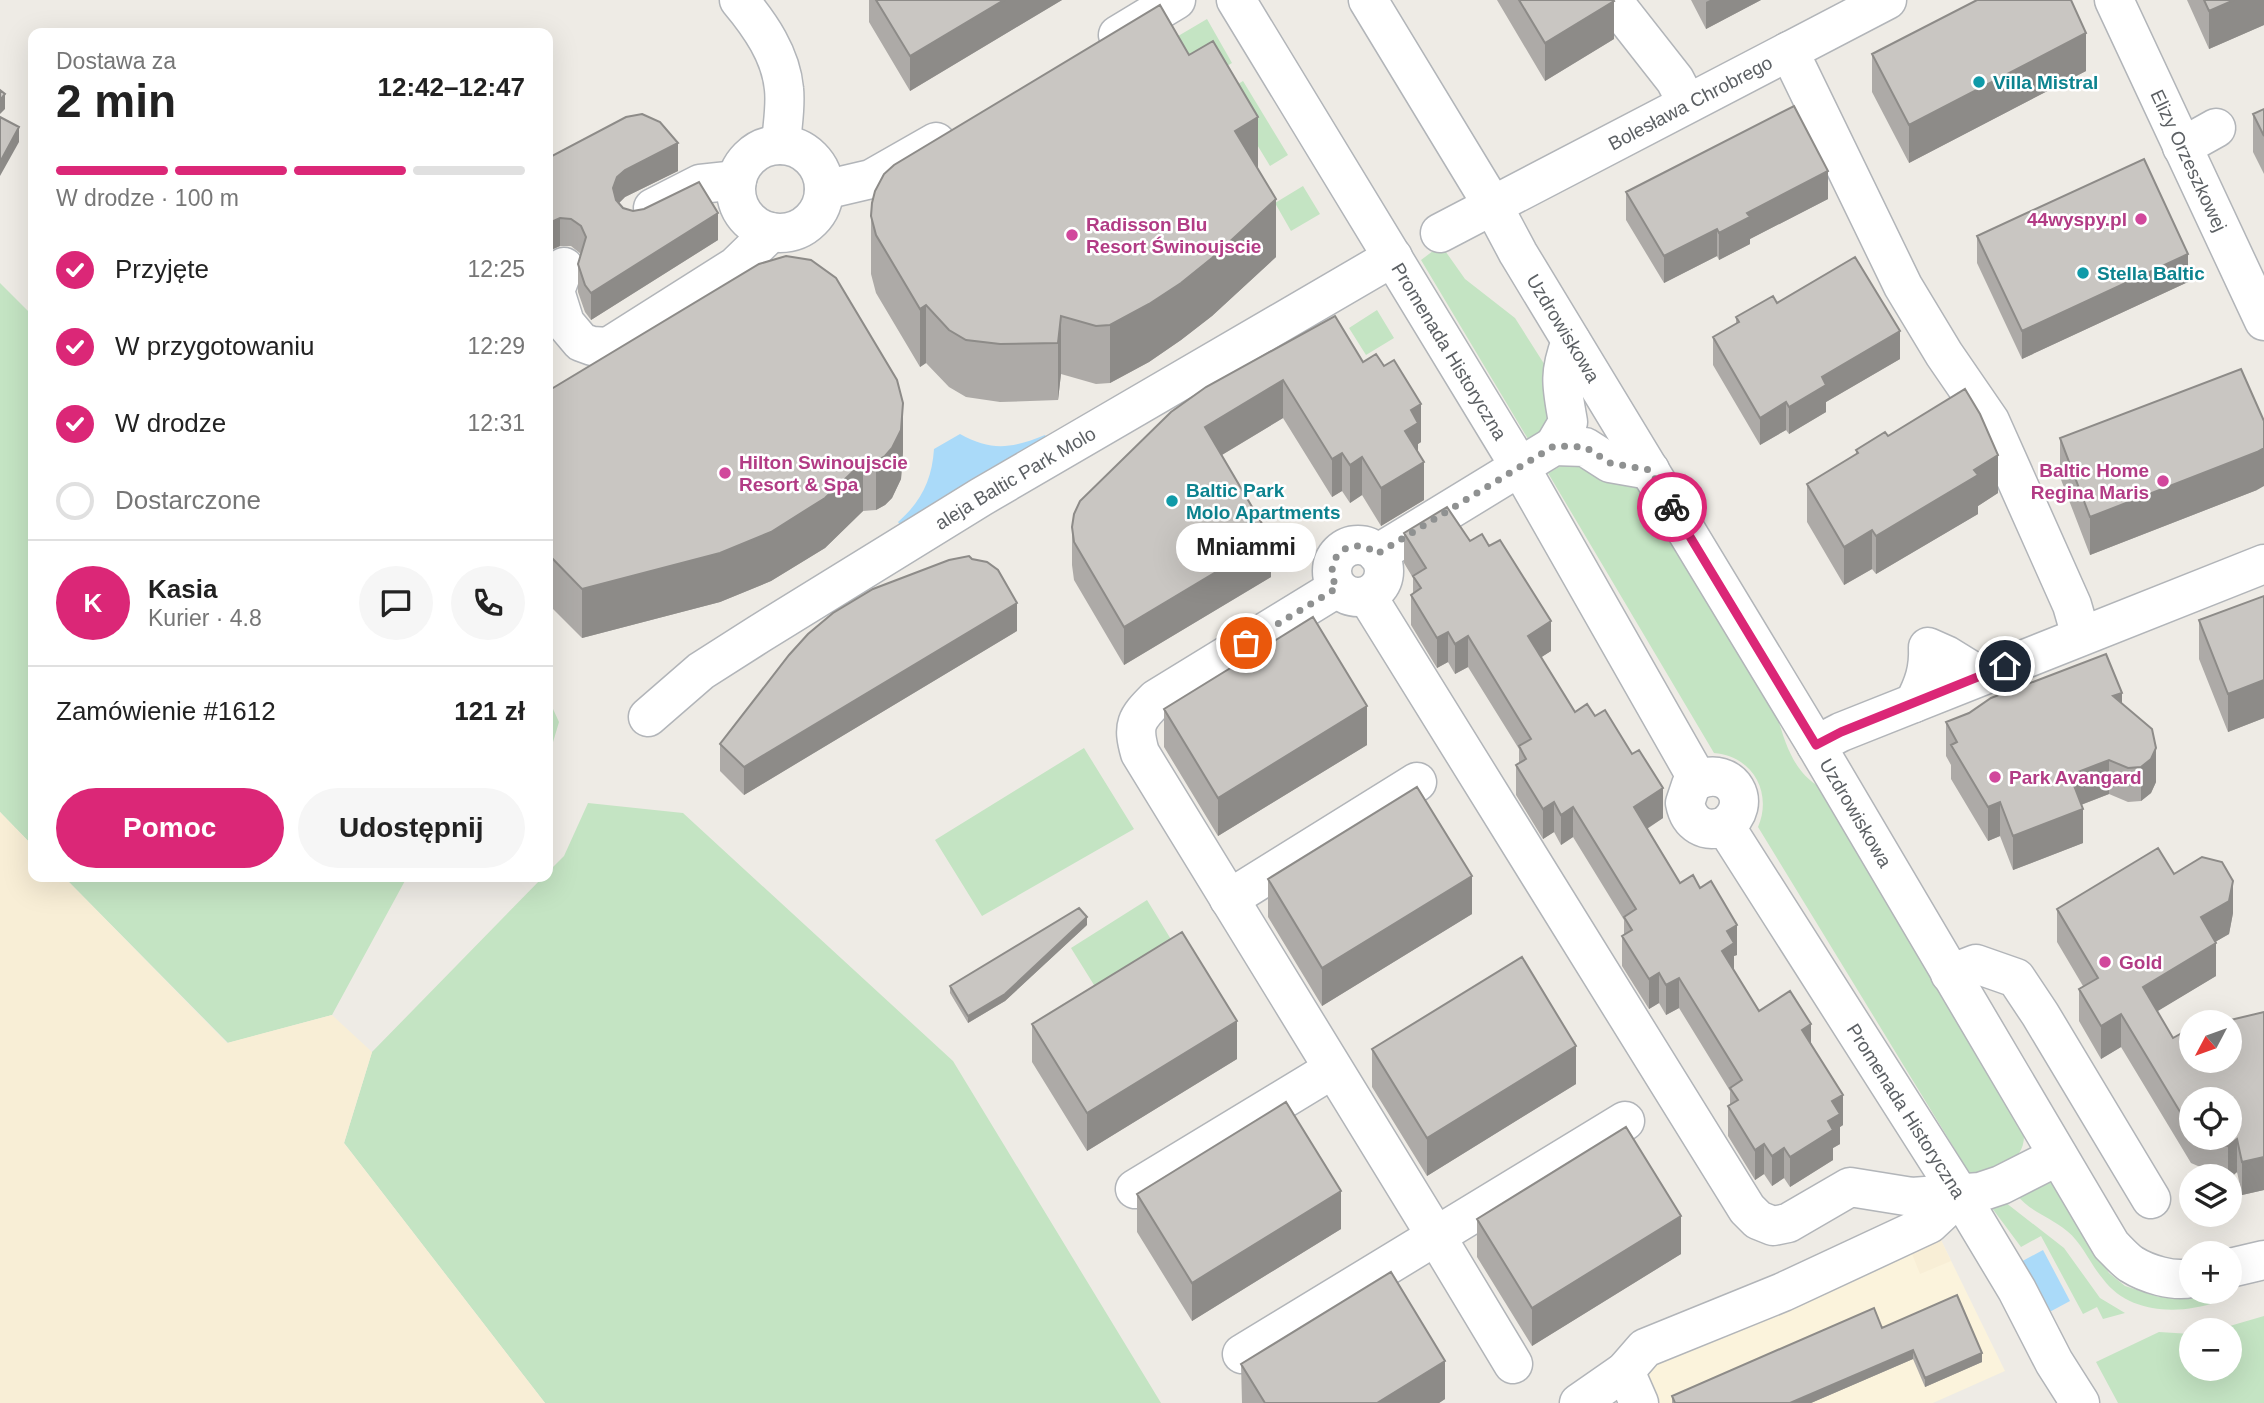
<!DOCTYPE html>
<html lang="pl">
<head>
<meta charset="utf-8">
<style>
  body { margin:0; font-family:Helvetica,sans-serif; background:#f6f6f6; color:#222; height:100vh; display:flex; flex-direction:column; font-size:26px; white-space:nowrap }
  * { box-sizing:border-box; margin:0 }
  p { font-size:23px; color:#767676 }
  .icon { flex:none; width:38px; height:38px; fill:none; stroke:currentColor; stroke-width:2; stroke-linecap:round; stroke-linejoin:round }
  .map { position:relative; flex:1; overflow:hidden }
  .sheet { position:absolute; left:28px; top:28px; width:525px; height:854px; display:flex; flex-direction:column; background:#fff; border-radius:14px; box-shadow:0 7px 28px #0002 }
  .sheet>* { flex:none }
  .needle { width:46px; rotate:229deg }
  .buttons { position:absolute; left:2179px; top:1010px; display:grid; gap:14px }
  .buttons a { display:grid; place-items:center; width:63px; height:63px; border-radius:50%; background:#fff; box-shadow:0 7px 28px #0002; font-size:35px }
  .pin { position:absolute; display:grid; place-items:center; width:60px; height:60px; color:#fff; margin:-30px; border:4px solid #fff; border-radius:50%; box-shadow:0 2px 7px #0007 }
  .courier { position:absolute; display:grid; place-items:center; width:70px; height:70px; margin:-35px; border:5px solid #db2777; border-radius:50%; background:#fff; color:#222; box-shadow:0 2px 9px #0007 }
  .bubble { position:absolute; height:49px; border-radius:24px; background:#fff; box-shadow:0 7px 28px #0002; font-size:23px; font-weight:700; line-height:49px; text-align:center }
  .overview em { font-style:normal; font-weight:700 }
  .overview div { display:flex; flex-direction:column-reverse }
  .overview { display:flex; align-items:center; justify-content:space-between; height:119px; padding:0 28px }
  h1 { font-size:46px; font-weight:700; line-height:52px }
  .bar { display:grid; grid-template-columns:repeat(4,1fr); gap:10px 7px; align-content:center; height:84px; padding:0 28px }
  .bar i { height:9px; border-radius:5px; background:#e0e0e0 }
  .bar .on { background:#db2777 }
  .bar p { grid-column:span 4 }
  .line { display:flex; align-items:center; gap:18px; padding:0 28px; border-top:2px solid #e0e0e0 }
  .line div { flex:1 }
  .round { display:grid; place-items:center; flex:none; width:74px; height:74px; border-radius:37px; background:#f6f6f6 }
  ol { padding:0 28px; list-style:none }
  li { display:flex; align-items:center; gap:21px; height:77px }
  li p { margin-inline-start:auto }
  li .icon { padding:7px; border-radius:50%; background:#db2777; color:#fff; stroke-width:4 }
  li:last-child { color:#767676 }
  li i { width:38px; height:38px; border:4px solid #e0e0e0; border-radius:50% }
  .action { display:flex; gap:14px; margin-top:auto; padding:14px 28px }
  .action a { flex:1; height:80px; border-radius:42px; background:#db2777; color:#fff; font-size:28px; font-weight:700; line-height:80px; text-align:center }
  .action a+a { background:#f6f6f6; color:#222 }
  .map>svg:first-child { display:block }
</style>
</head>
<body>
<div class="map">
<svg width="2264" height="1403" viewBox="0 0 2264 1403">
  <rect width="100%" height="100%" fill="#eeebe5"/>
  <path fill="#fbf3dc" d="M1938 1234 2005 1371 1933 1403H1653L1638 1369Z"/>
  <path fill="#c4e4c3" d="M1207 19 1232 63 1194 86 1168 42Z
    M1243 81 1288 155 1270 166 1225 92Z
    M1303 186 1320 214 1291 231 1275 203Z
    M1441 245 1465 279 1515 318 1548 370 1557 419 1531 444 1421 260Z
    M0 283 30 313 33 310V846L0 812Z
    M1377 310 1394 338 1366 355 1349 328Z
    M1577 457 1633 485 1644 494 1778 719C1786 746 1795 773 1820 787L2024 1134C2025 1164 1996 1168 1973 1179L1758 827C1773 792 1752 756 1714 753L1548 473Z
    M548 698 559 722 548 759Z
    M1084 748 1134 829 982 916 935 840Z
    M588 803 683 813 953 1061 1161 1403H545L344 1143 372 1052 543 877H548V872L564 856Z
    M64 877H407L332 1015 228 1043Z
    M1147 900 1175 946 1099 993 1071 948Z
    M2051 1179 2109 1273 2125 1286 2159 1297 2214 1292 2217 1302C2179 1315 2129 1314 2103 1279 2090 1264 2083 1244 2067 1231 2049 1216 2031 1213 2015 1193Z
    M2001 1199 2064 1248 2100 1298 2125 1313 2103 1319 2097 1307 2083 1314 2041 1236 2021 1247 1989 1204Z
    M2264 1316V1403H2118L2096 1362 2159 1332 2191 1334V1368H2230V1330H2216Z"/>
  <path fill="#f8eed6" d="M0 812 33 846V877H64L227 1043 332 1015 372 1052 344 1143 545 1403H0Z
    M1938 1234 1951 1261 1920 1274 1910 1249Z"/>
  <path fill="#aadaf9" d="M960 434C992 452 1013 448 1045 435L1048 439 901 526 898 522C921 502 932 480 934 449Z
    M2043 1250 2070 1301 2044 1315 2017 1264Z"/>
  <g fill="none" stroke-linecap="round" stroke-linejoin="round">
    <defs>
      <g id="minor">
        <path d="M739 0C760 25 781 55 784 89 786 107 782 127 781 145"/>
        <path id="s1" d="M1236 0 1520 467 1698 780 1691 785 1685 803C1689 824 1705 834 1725 826L1960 1195 2017 1290 2054 1362 2080 1403"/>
        <path id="s2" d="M1368 0 1493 206 1518 253 1816 745 2111 1245C2117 1251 2124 1259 2131 1264 2147 1274 2173 1282 2191 1278"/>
        <path id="s3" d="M2114 0 2264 321"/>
        <path d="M1613 1 1675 80 1687 103"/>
        <path d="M1118 35 1176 0"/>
        <path d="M1789 51 1903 286 1944 354 1990 421 2072 605 2081 636"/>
        <circle cx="780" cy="189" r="44"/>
        <path d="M2182 147 2216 128"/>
        <path d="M824 190 871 179 936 142"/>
        <path d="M653 208 700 184 737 180"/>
        <path id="s4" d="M1440 233 1887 0"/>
        <path d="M564 267 555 291 565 323 581 342 592 346 608 347 736 266 771 232"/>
        <path d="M1554 446 1568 422C1562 387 1558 375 1571 341"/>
        <circle cx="1358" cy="571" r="26"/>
        <path d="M1377 554 1554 446 1585 447 1610 463 1650 470"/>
        <path d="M1367 596 1747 1209 1758 1220 1773 1226 1788 1223 1850 1187 1912 1197 1980 1192 2001 1185 2058 1156"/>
        <path d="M1914 703C1924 684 1929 669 1928 647L1946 655 1980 676"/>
        <path id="s5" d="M648 717 701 671 759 634 981 497 1393 257"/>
        <path d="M1816 745 1841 732 2264 564"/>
        <path d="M1698 780C1732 765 1755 804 1725 826"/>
        <path d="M1229 899 1417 782"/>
        <path d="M1950 974 1976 964 2016 978 2040 1014 2151 1199"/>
        <path d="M1135 1189 1333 1069"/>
        <path d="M2230 1268 2264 1260"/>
        <path d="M1242 1354 1436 1236 1140 753C1132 725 1136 719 1156 699L1337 588"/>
        <path d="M1513 1364 1436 1236 1625 1121"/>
        <path d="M1625 1371 1639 1403"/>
        <path d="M1579 1403 1625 1371 1645 1348 1783 1292 1929 1224 1960 1195"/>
      </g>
    </defs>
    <use href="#minor" stroke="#b2b5b9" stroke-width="41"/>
    <use href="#minor" stroke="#fff" stroke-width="38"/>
  </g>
  <path fill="#adaaa7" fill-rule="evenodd" d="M869 0H1062L910 91 869 22Z
    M1497 0H1613L1614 39 1545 81Z
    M1691 0H1761L1706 29Z
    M2187 0H2264V25L2209 49Z
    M1872 54 2086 71 1909 163 1872 92Z
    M2264 109V174L2253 152V114Z
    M548 158 678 171 625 197 619 203 623 208 718 240 591 320 585 312 578 292V264L581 254 571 246H560L551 250Z
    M1258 170 1276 257 1212 316 1181 340 1149 362 1110 383 1096 384 1061 374 1058 400 1000 402 966 397 949 387 926 363 920 367 876 293 871 274V216Z
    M1626 192 1828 199 1750 239V244L1719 260 1717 256 1664 283 1626 220Z
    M1977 236 2188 282 2022 359 1977 263Z
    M1777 303 1900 359 1826 402V412L1789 434 1786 430 1760 445 1713 365V337L1736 324V317Z
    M1363 362 1421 442 1418 444V452L1424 500 1381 526 1362 495 1350 503 1342 491 1332 497 1283 418 1222 455 1271 577 1124 665 1074 580 1072 565V527L1206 387Z
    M548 391 903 452 901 479 892 498 885 505 876 510 863 511 825 548 771 581 720 602 582 638 548 604Z
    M1888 436 1998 493 1978 506V514L1876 574 1872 569 1844 585 1807 522V484L1856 455V450Z
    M2060 438 2257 490 2090 555 2060 477Z
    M1404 533 1470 541 1551 651 1541 657 1575 712 1663 818 1647 829 1680 883 1737 955 1734 956V970L1759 1011 1811 1043 1843 1125 1840 1127V1144L1833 1148V1160L1790 1187 1784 1178 1772 1186 1764 1174 1755 1180 1728 1136V1106L1730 1105V1091L1679 1008 1666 1015 1659 1003 1649 1009 1622 966V936L1624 934V920L1573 837 1561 845 1554 832 1543 839 1516 795V765L1519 763V749L1468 667 1455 674 1448 662 1437 668 1411 625V595L1413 593V578L1404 563Z
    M2264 596V718L2228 732 2199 659V620Z
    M1017 631 744 795 720 771V744Z
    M2122 703 2156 782 2151 793 2141 801 2128 802 2109 794 2081 805 2083 843 2013 870 2000 836 1988 841 1951 779V765L1946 756V722Z
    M1164 709 1367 745 1218 836 1164 747Z
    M2174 874 2233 913 2229 934 2215 942 2216 976 2157 1011 2173 1038 2191 1060 2264 1012V1190L2242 1195 2237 1172 2230 1178V1176H2221L2191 1163 2121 1047 2101 1059 2079 1021V989L2083 986 2057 942V909ZM2191 1099 2230 1138H2191Z
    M1268 879 1472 914 1322 1006 1268 917Z
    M1087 925 1005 1001 968 1023 950 993V986Z
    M1032 1024 1237 1059 1087 1151 1032 1062Z
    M1372 1049 1576 1084 1427 1176 1372 1087Z
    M1137 1194 1341 1229 1192 1321 1137 1232Z
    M1477 1219 1681 1254 1532 1346 1477 1257Z
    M1882 1328 1982 1362 1925 1387 1913 1359 1811 1403H1672V1396Z
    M1241 1364 1445 1399 1439 1403H1242Z"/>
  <path fill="#8d8b88" d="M1004 0H1062L910 91V56Z
    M1710 0H1761L1706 29V2Z
    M2234 0H2264V25L2209 49V11Z
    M1614 1V39L1545 81V43Z
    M2086 33V71L1909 163V125Z
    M5 94V109L0 114V100Z
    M1258 117V174L1235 131Z
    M19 127V142L0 176V162Z
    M678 143V171L625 197 617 205 613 188 617 177 625 170Z
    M1828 171V199L1750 239V244L1719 260V233L1747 213Z
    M1276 199V257L1212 316 1181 340 1149 362 1110 383V325Z
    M718 213V240L591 320V293Z
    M560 218V246L551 250 548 254V226L551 222Z
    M1717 229V256L1664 283V256Z
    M2188 254V282L2022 359V331Z
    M926 305V363L920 367V309Z
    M1061 316V374L1058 400V343Z
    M1900 331V359L1826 402V412L1789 434V407L1822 377Z
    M1283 380V418L1205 465V427Z
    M1786 402V430L1760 445V418Z
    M903 403V452L901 479 892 498 885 505 876 510V461Z
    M1421 404V442L1418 444V461L1405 431 1411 410Z
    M2264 448V486L2257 490 2090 555V517Z
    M1342 453V491L1332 497V459Z
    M1998 455V493L1978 506V514L1876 574V536L1974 470Z
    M1362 457V495L1350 503V465Z
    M863 462V511L825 548 771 581 720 602 582 638V589Z
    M1424 462V500L1381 526V488Z
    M1872 530V569L1844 585V547Z
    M1271 539V577L1124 665V627Z
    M1017 603V631L744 795V767Z
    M1551 621V651L1528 666V636Z
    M1448 632V662L1437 668V638Z
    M1468 636V667L1455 674V644Z
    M2264 680V718L2228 732V694Z
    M2122 693V727L2113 696Z
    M1367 706V745L1218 836V798Z
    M2156 748V782L2151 793 2141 801V767Z
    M2109 760V794L2070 809V775Z
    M1663 788V818L1634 837V807Z
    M1554 802V832L1543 839V809Z
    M2000 802V836L1988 841V807Z
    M1573 807V837L1561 845V815Z
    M2083 809V843L2013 870V836Z
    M1472 876V914L1322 1006V968Z
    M2233 881V913L2229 934 2201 950V917Z
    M1087 917V925L1005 1001 968 1023V1016Z
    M1737 925V955L1734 956V973L1722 951 1727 931Z
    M2216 943V976L2143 1020V987Z
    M1659 973V1003L1649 1009V979Z
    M1679 978V1008L1666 1015V985Z
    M2121 1014V1047L2101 1059V1026Z
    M1237 1021V1059L1087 1151V1113Z
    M1811 1024V1054L1802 1030Z
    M1576 1046V1084L1427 1176V1138Z
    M1843 1095V1125L1840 1127V1144L1833 1148V1160L1790 1187V1157L1828 1121 1832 1101Z
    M2237 1139V1172L2230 1178V1176H2228V1146Z
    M1764 1144V1174L1755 1180V1150Z
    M1784 1148V1178L1772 1186V1156Z
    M2264 1157V1190L2242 1195V1162Z
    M1341 1191V1229L1192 1321V1283Z
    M1681 1216V1254L1532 1346V1308Z
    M1913 1350V1359L1811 1403H1790Z
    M1982 1353V1362L1925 1387V1378Z
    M1445 1361V1399L1439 1403H1377Z"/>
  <path fill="#c9c6c2" stroke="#8d8b88" stroke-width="2" d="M876 0H1004L910 56Z
    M1519 0H1613L1614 1 1545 43Z
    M1977 0H2071L2086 33 1909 125 1872 54Z
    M2204 0H2234L2209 11Z
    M1160 5 1189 55 1213 41 1258 117 1235 131 1276 199 1212 258 1181 283 1149 304 1110 325 1096 326 1061 316 1058 343 1000 344 966 340 949 330 926 305 920 309 876 235 871 216 872 203 875 191 884 174 894 165Z
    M0 90 5 94 0 100Z
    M1794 106 1828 171 1747 213 1750 217 1719 233 1717 229 1664 256 1626 192Z
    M2264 109V136L2253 114Z
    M642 114 660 122 678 143 625 170 617 177 613 188 616 200 623 208 633 211 644 209 699 182 718 213 591 293 585 285 578 264 586 237 581 226 571 219 560 218 551 222 548 226V158L626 117Z
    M0 117 19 127 0 162Z
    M2144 159 2188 254 2022 331 1977 236Z
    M786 256 811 260 836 278 897 380 903 403 901 430 892 448 885 456 876 461 863 462 825 498 771 532 720 553 582 589 548 554V391L759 264Z
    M1855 257 1900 331 1822 377 1826 385 1789 407 1786 402 1760 418 1713 337 1739 322 1736 317 1773 296 1777 303Z
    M1335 316 1363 362 1376 354 1384 366 1394 360 1421 404 1411 410 1418 423 1405 431 1424 462 1381 488 1362 457 1350 465 1342 453 1332 459 1283 380 1205 427 1271 539 1124 627 1074 542 1072 527 1074 514 1080 501 1171 412 1206 387Z
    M2241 369 2264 421V448L2257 452 2090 517 2060 438Z
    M1965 389 1980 414 1998 455 1974 470 1978 475 1876 536 1872 530 1844 547 1807 484 1858 453 1856 450 1885 432 1888 436Z
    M1447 507 1470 541 1482 534 1489 546 1500 540 1551 621 1528 636 1575 712 1587 704 1595 716 1605 710 1632 754 1639 750 1663 788 1634 807 1680 883 1693 875 1700 888 1711 881 1737 925 1727 931 1734 943 1722 951 1759 1011 1790 991 1811 1024 1802 1030 1843 1095 1832 1101 1840 1114 1828 1121 1833 1130 1790 1157 1784 1148 1772 1156 1764 1144 1755 1150 1728 1106 1738 1100 1730 1088 1742 1080 1679 978 1666 985 1659 973 1649 979 1622 936 1632 930 1624 917 1636 909 1573 807 1561 815 1554 802 1543 809 1516 765 1526 759 1519 746 1531 739 1468 636 1455 644 1448 632 1437 638 1411 595 1421 588 1413 576 1426 568 1404 533Z
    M969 556 972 559 987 562 998 570 1017 603 744 767 720 744 789 655 808 634 833 613 873 589 949 560Z
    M2264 596V680L2228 694 2199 620Z
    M1313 617 1367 706 1218 798 1164 709Z
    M2106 654 2122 693 2113 696 2152 729 2156 748 2151 759 2141 767 2128 768 2109 760 2070 775 2083 809 2013 836 2000 802 1988 807 1951 745 1957 742 1946 722 1969 713 1991 698Z
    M1417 787 1472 876 1322 968 1268 879Z
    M2158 848 2174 874 2202 857 2222 862 2233 881 2229 901 2201 917 2216 943 2143 987 2173 1038 2191 1028V1060H2230V1022H2222L2264 1012V1157L2242 1162 2237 1139 2228 1146 2207 1138H2230V1099H2191V1130L2121 1014 2101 1026 2079 989 2098 978 2057 909Z
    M1079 908 1087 917 1005 994 968 1016 950 986Z
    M1182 932 1237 1021 1087 1113 1032 1024Z
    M1522 957 1576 1046 1427 1138 1372 1049Z
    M1286 1102 1341 1191 1192 1283 1137 1194Z
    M1626 1127 1681 1216 1532 1308 1477 1219Z
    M1391 1272 1445 1361 1377 1403H1265L1241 1364Z
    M1957 1295 1982 1353 1925 1378 1913 1350 1790 1403H1675L1672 1396 1874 1308 1882 1328Z"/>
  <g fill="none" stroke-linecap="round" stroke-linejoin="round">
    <path stroke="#8f9191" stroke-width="7" stroke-dasharray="0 12.6" d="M1246 643 1337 588C1320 559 1351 532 1377 554L1554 446 1585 447 1610 463 1650 470 1672 507"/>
    <path stroke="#db2777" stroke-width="9" d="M1672 507 1816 745 1841 732 2005 666"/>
  </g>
  <g fill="#0f9aa8" stroke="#fff" stroke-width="2.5">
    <circle cx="1979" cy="82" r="7"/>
    <circle cx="2083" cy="273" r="7"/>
    <circle cx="1172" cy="501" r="7"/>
  </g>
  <g fill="#d1479c" stroke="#fff" stroke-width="2.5">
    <circle cx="2141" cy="219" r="7"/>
    <circle cx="1072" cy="235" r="7"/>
    <circle cx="725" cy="473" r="7"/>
    <circle cx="2163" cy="481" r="7"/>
    <circle cx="1995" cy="777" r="7"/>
    <circle cx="2105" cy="962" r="7"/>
  </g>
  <g text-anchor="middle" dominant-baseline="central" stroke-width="5" stroke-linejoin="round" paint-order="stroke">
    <g font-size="19" font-weight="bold" fill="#0d838f" stroke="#fff" text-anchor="start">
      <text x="1993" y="82">Villa Mistral</text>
      <text x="2097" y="273">Stella Baltic</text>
      <text x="1186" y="490">Baltic Park<tspan x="1186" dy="22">Molo Apartments</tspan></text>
    </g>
    <g font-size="19" fill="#5c6064" stroke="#fff">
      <text stroke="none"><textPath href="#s4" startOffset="282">Bolesława Chrobrego</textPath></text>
      <text stroke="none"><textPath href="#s3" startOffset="177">Elizy Orzeszkowej</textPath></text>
      <text stroke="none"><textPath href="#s2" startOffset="382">Uzdrowiskowa</textPath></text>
      <text stroke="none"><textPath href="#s1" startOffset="411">Promenada Historyczna</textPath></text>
      <text stroke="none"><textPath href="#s5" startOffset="439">aleja Baltic Park Molo</textPath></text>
      <text stroke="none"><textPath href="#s2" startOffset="948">Uzdrowiskowa</textPath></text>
      <text stroke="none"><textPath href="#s1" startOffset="1326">Promenada Historyczna</textPath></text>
    </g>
    <g font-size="19" font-weight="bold" fill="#b23c85" stroke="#fff" text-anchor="start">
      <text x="2127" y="219" text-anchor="end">44wyspy.pl</text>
      <text x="1086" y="224">Radisson Blu<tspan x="1086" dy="22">Resort Świnoujscie</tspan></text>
      <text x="739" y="462">Hilton Swinoujscie<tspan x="739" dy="22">Resort &amp; Spa</tspan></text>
      <text x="2149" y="470" text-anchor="end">Baltic Home<tspan x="2149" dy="22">Regina Maris</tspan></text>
      <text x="2009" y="777">Park Avangard</text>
      <text x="2119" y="962">Gold</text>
    </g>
  </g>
</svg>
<div class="buttons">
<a><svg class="needle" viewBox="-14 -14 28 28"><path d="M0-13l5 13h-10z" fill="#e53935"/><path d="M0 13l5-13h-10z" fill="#767676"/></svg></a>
<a><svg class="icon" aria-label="locate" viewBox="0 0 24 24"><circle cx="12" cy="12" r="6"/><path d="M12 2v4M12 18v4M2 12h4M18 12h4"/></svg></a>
<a><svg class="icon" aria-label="layers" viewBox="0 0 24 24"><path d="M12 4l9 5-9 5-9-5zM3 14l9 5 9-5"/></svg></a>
<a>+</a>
<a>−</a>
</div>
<div class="pin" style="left:1246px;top:643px;background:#ea580c"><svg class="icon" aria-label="bag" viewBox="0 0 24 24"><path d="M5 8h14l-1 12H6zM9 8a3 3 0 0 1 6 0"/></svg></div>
<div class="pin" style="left:2005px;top:666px;background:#1f2937"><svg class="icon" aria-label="home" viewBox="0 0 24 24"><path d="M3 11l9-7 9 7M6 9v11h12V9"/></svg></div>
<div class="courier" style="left:1672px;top:507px"><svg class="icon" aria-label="bike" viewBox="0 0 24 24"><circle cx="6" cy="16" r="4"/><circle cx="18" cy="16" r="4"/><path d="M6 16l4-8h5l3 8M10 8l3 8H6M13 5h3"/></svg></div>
<div class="bubble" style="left:1176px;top:523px;width:140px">Mniammi</div>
<section class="sheet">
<div class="overview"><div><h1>2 min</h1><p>Dostawa za</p></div><em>12:42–12:47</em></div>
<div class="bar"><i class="on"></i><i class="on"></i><i class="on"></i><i></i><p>W drodze · 100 m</p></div>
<ol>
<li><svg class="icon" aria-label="check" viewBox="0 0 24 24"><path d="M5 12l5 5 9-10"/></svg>Przyjęte<p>12:25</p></li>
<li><svg class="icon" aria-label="check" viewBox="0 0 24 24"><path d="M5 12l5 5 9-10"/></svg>W przygotowaniu<p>12:29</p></li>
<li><svg class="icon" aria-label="check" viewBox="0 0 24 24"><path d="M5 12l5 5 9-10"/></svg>W drodze<p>12:31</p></li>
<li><i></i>Dostarczone</li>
</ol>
<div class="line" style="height:126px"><b class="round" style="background:#db2777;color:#fff">K</b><div><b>Kasia</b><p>Kurier · 4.8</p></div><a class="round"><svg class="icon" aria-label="chat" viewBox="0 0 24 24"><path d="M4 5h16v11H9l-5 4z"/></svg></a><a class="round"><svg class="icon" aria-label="phone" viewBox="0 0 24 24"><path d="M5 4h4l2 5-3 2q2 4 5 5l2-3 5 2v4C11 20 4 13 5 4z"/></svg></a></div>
<div class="line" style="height:91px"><div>Zamówienie #1612</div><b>121 zł</b></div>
<div class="action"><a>Pomoc</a><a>Udostępnij</a></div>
</section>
</div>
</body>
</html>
